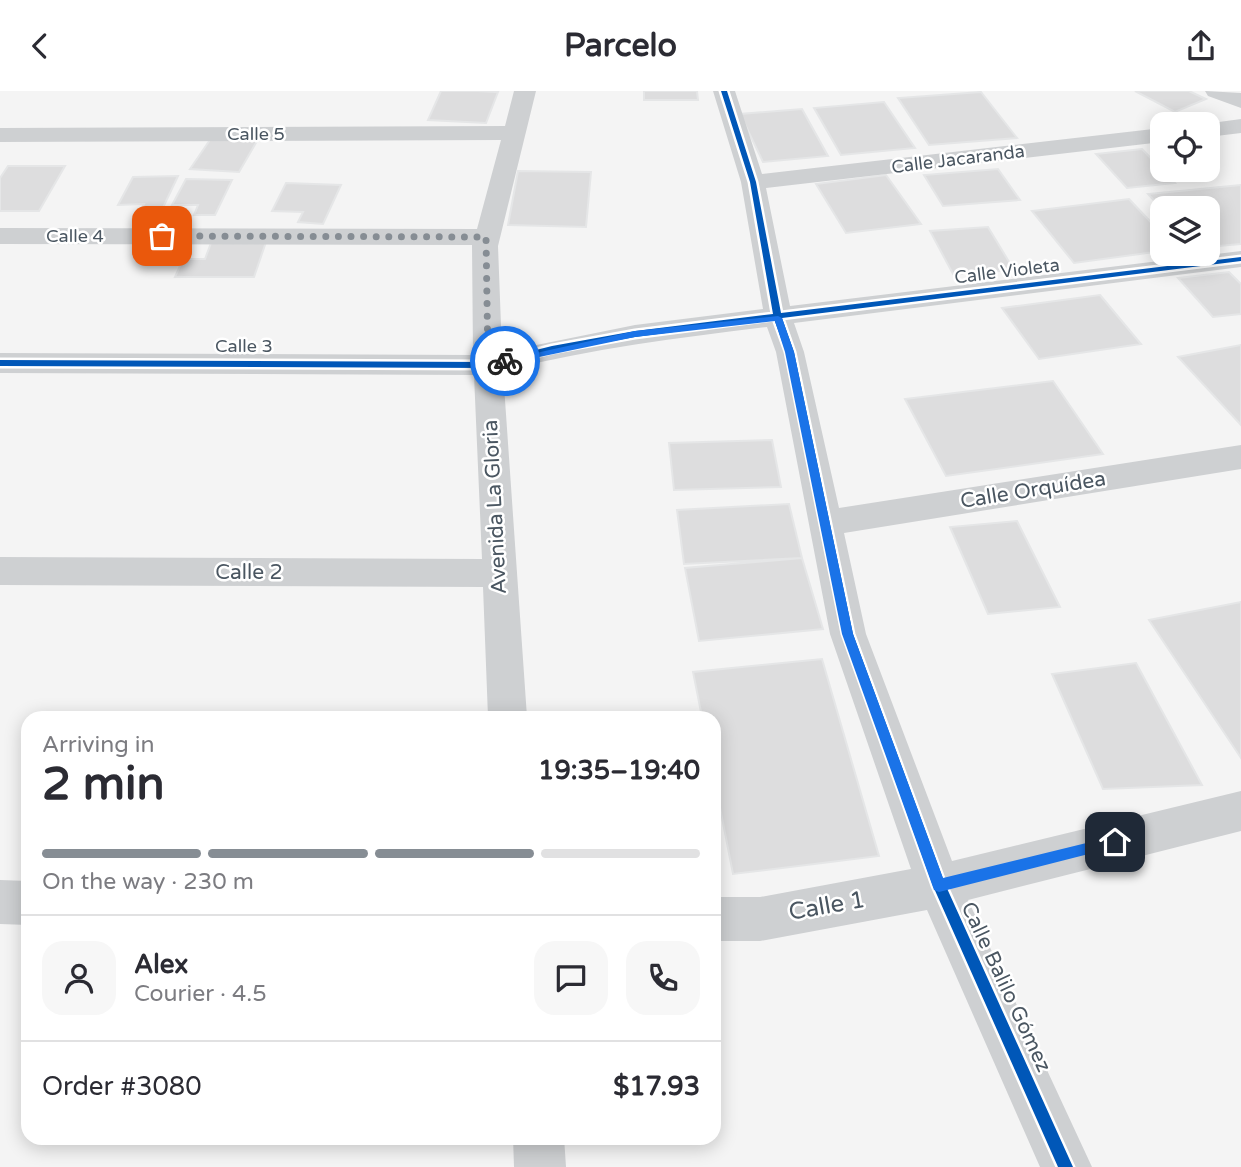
<!DOCTYPE html>
<html lang="en">
<head>
<meta charset="utf-8">
<style>
  body { margin:0; font-family:"Varela Round",sans-serif; background:#f7f7f7; color:#2b2b33; height:100vh; display:flex; flex-direction:column; font-size:26px; white-space:nowrap }
  * { box-sizing:border-box; margin:0 }
  p { font-size:23px; color:#7c7c81 }
  .icon { flex:none; width:38px; height:38px; fill:none; stroke:currentColor; stroke-width:2; stroke-linecap:round; stroke-linejoin:round }
  .map { position:relative; flex:1; overflow:hidden }
  .sheet { position:absolute; left:21px; top:620px; width:700px; height:434px; display:flex; flex-direction:column; background:#fff; border-radius:21px; box-shadow:0 4px 18px #0003 }
  .sheet>* { flex:none }
  .fabs { position:absolute; left:1150px; top:21px; display:grid; gap:14px }
  .fabs a { display:grid; place-items:center; width:70px; height:70px; border-radius:14px; background:#fff; box-shadow:0 4px 18px #0003; font-size:35px }
  .pin { position:absolute; display:grid; place-items:center; width:60px; height:60px; color:#fff; margin:-30px; border-radius:14px; box-shadow:0 4px 10px #0006 }
  .courier { position:absolute; display:grid; place-items:center; width:70px; height:70px; margin:-35px; border:5px solid #1a73e8; border-radius:50%; background:#fff; color:#222; box-shadow:0 2px 9px #0007 }
  .overview em { font-style:normal; font-weight:700 }
  .overview div { display:flex; flex-direction:column-reverse }
  .overview { display:flex; align-items:center; justify-content:space-between; height:119px; padding:0 21px }
  h1 { font-size:46px; font-weight:700; line-height:52px }
  .bar { display:grid; grid-template-columns:repeat(4,1fr); gap:10px 7px; align-content:center; height:84px; padding:0 21px }
  .bar i { height:9px; border-radius:5px; background:#e1e1e2 }
  .bar .on { background:#868d94 }
  .bar p { grid-column:span 4 }
  .line { display:flex; align-items:center; gap:18px; padding:0 21px; border-top:2px solid #e1e1e2 }
  .line div { flex:1 }
  .round { display:grid; place-items:center; flex:none; width:74px; height:74px; border-radius:21px; background:#f7f7f7 }
  header { display:flex; justify-content:space-between; align-items:center; height:91px; padding:0 21px; background:#fff; font-size:32px; font-weight:700 }
  .map>svg:first-child { display:block }
</style>
</head>
<body>
<header><svg class="icon" aria-label="back" viewBox="0 0 24 24"><path d="M15 5l-7 7 7 7"/></svg>Parcelo<svg class="icon" aria-label="share" viewBox="0 0 24 24"><path d="M12 15V3M7 8l5-5 5 5M5 13v7h14v-7"/></svg></header>
<div class="map">
<svg width="1241" height="1076" viewBox="0 0 1241 1076">
  <rect width="100%" height="100%" fill="#f4f4f4"/>
  <path fill="#ddddde" stroke="#e5e6e7" stroke-width="2" d="M441 0H477L498 1 486 32 428 29Z
    M644 0H697L698 9H644Z
    M1135 0H1189L1206 8 1175 21Z
    M981 1 1017 47 929 54 898 7Z
    M884 11 915 57 841 64 814 17Z
    M802 18 828 65 763 71 740 23Z
    M214 43 260 45 239 81 190 78Z
    M1142 58 1162 79 1175 92 1127 97 1096 63Z
    M8 75H65L39 120H0V87Z
    M998 78 1020 109 943 115 924 84Z
    M518 80 591 81 586 136 508 134Z
    M886 84 921 133 846 142 816 93Z
    M178 85 160 123H139L144 113 118 114 133 86Z
    M186 88 232 89 215 124H194L198 114H172Z
    M286 92 341 94 323 133 298 131 303 121 272 120Z
    M1241 94V153L1208 156V117L1162 118 1148 103Z
    M1129 108 1162 143V160L1074 172 1032 120Z
    M988 136 1014 179 953 183 930 140Z
    M266 151 254 186H175L183 168H205L211 152Z
    M1229 181 1241 193V223L1213 226 1178 187Z
    M1100 204 1141 253 1039 268 1002 217Z
    M1241 254V334L1178 266Z
    M1053 290 1103 363 946 385 905 308Z
    M772 349 781 396 674 399 669 352Z
    M789 413 802 467 684 473 677 419Z
    M1017 430 1060 516 988 523 950 436Z
    M802 467 823 538 699 550 685 477Z
    M1241 511V667L1149 529Z
    M822 568 879 765 733 783 714 686V626H702L693 581Z
    M1136 572 1202 694 1103 698 1052 583Z"/>
  <g fill="none" stroke-linecap="round" stroke-linejoin="round">
    <path fill="#ced0d2" fill-rule="evenodd" d="M514 0H536L498 155 502 261 635 234 763 218 741 91 713 0H735L762 83 1162 37V51L766 97 790 215 1241 160V176L794 232 804 261 839 417 1241 354V378L844 442 866 543 952 770 1241 700V740L968 809 1092 1076H1040L927 819 760 850H714V806H760L911 778 830 543 776 261 767 236C678 247 590 258 503 280L527 626H488L483 496 0 494V466L482 468 474 284 0 282V262L473 264 472 154 0 153V137L477 138 501 49 0 51V37L505 35Z
      M1205 0 1241 2V17L1208 5Z
      M1241 28V42L1208 46V33H1204Z
      M0 789 28 790V834L0 833Z
      M513 1046H564L566 1076H514Z"/>
    <defs>
      <path id="cycleway" d="M721 0H727L756 91 781 222 1241 166V170L782 227 794 261 853 543 945 793 1073 1076H1058L933 795 843 543 786 261 774 228 635 246 552 261 488 277 0 275V269L488 271 552 255 635 240 773 223 750 91Z"/>
    </defs>
    <use href="#cycleway" stroke="#fff" stroke-width="5"/>
    <use href="#cycleway" fill="#0057b8" fill-rule="evenodd"/>
  </g>
  <path fill="#1a73e8" d="M778 225 782 227 794 261 853 543 943 787 1115 745 1122 751 1120 755 939 801 934 799 842 543 785 261 775 230 635 246 505 273 500 270 635 240Z"/>
  <g fill="none" stroke-linecap="round" stroke-linejoin="round">
    <path stroke="#868d94" stroke-width="7" stroke-dasharray="0 12.6" d="M162 145 486 146 488 274 505 270"/>
  </g>
  <g text-anchor="middle" dominant-baseline="central" stroke-width="5" stroke-linejoin="round" paint-order="stroke">
    <g font-size="18" fill="#4a5661" stroke="#fff">
      <text x="256" y="43">Calle 5</text>
      <text transform="translate(958 68) rotate(-7)">Calle Jacaranda</text>
      <text x="75" y="145">Calle 4</text>
      <text transform="translate(1007 180) rotate(-7)">Calle Violeta</text>
      <text x="244" y="255">Calle 3</text>
    </g>
    <g font-size="21" fill="#4a5661" stroke="#fff">
      <text transform="translate(1033 399) rotate(-9)">Calle Orquídea</text>
      <text transform="translate(495 416) rotate(-93)">Avenida La Gloria</text>
      <text x="249" y="481">Calle 2</text>
      <text transform="translate(1006 896) rotate(65)">Calle Balilo Gómez</text>
    </g>
    <g font-size="24" fill="#4a5661" stroke="#fff">
      <text transform="translate(827 815) rotate(-10)">Calle 1</text>
    </g>
  </g>
</svg>
<div class="fabs">
<a><svg class="icon" aria-label="locate" viewBox="0 0 24 24"><circle cx="12" cy="12" r="6"/><path d="M12 2v4M12 18v4M2 12h4M18 12h4"/></svg></a>
<a><svg class="icon" aria-label="layers" viewBox="0 0 24 24"><path d="M12 4l9 5-9 5-9-5zM3 14l9 5 9-5"/></svg></a>
</div>
<div class="pin" style="left:162px;top:145px;background:#ea580c"><svg class="icon" aria-label="bag" viewBox="0 0 24 24"><path d="M5 8h14l-1 12H6zM9 8a3 3 0 0 1 6 0"/></svg></div>
<div class="pin" style="left:1115px;top:751px;background:#1f2937"><svg class="icon" aria-label="home" viewBox="0 0 24 24"><path d="M3 11l9-7 9 7M6 9v11h12V9"/></svg></div>
<div class="courier" style="left:505px;top:270px"><svg class="icon" aria-label="bike" viewBox="0 0 24 24"><circle cx="6" cy="16" r="4"/><circle cx="18" cy="16" r="4"/><path d="M6 16l4-8h5l3 8M10 8l3 8H6M13 5h3"/></svg></div>
<section class="sheet">
<div class="overview"><div><h1>2 min</h1><p>Arriving in</p></div><em>19:35–19:40</em></div>
<div class="bar"><i class="on"></i><i class="on"></i><i class="on"></i><i></i><p>On the way · 230 m</p></div>
<div class="line" style="height:126px"><a class="round"><svg class="icon" aria-label="person" viewBox="0 0 24 24"><circle cx="12" cy="8" r="4"/><path d="M4 21q1-7 8-7t8 7"/></svg></a><div><b>Alex</b><p>Courier · 4.5</p></div><a class="round"><svg class="icon" aria-label="chat" viewBox="0 0 24 24"><path d="M4 5h16v11H9l-5 4z"/></svg></a><a class="round"><svg class="icon" aria-label="phone" viewBox="0 0 24 24"><path d="M5 4h4l2 5-3 2q2 4 5 5l2-3 5 2v4C11 20 4 13 5 4z"/></svg></a></div>
<div class="line" style="height:91px"><div>Order #3080</div><b>$17.93</b></div>
</section>
</div>
</body>
</html>
